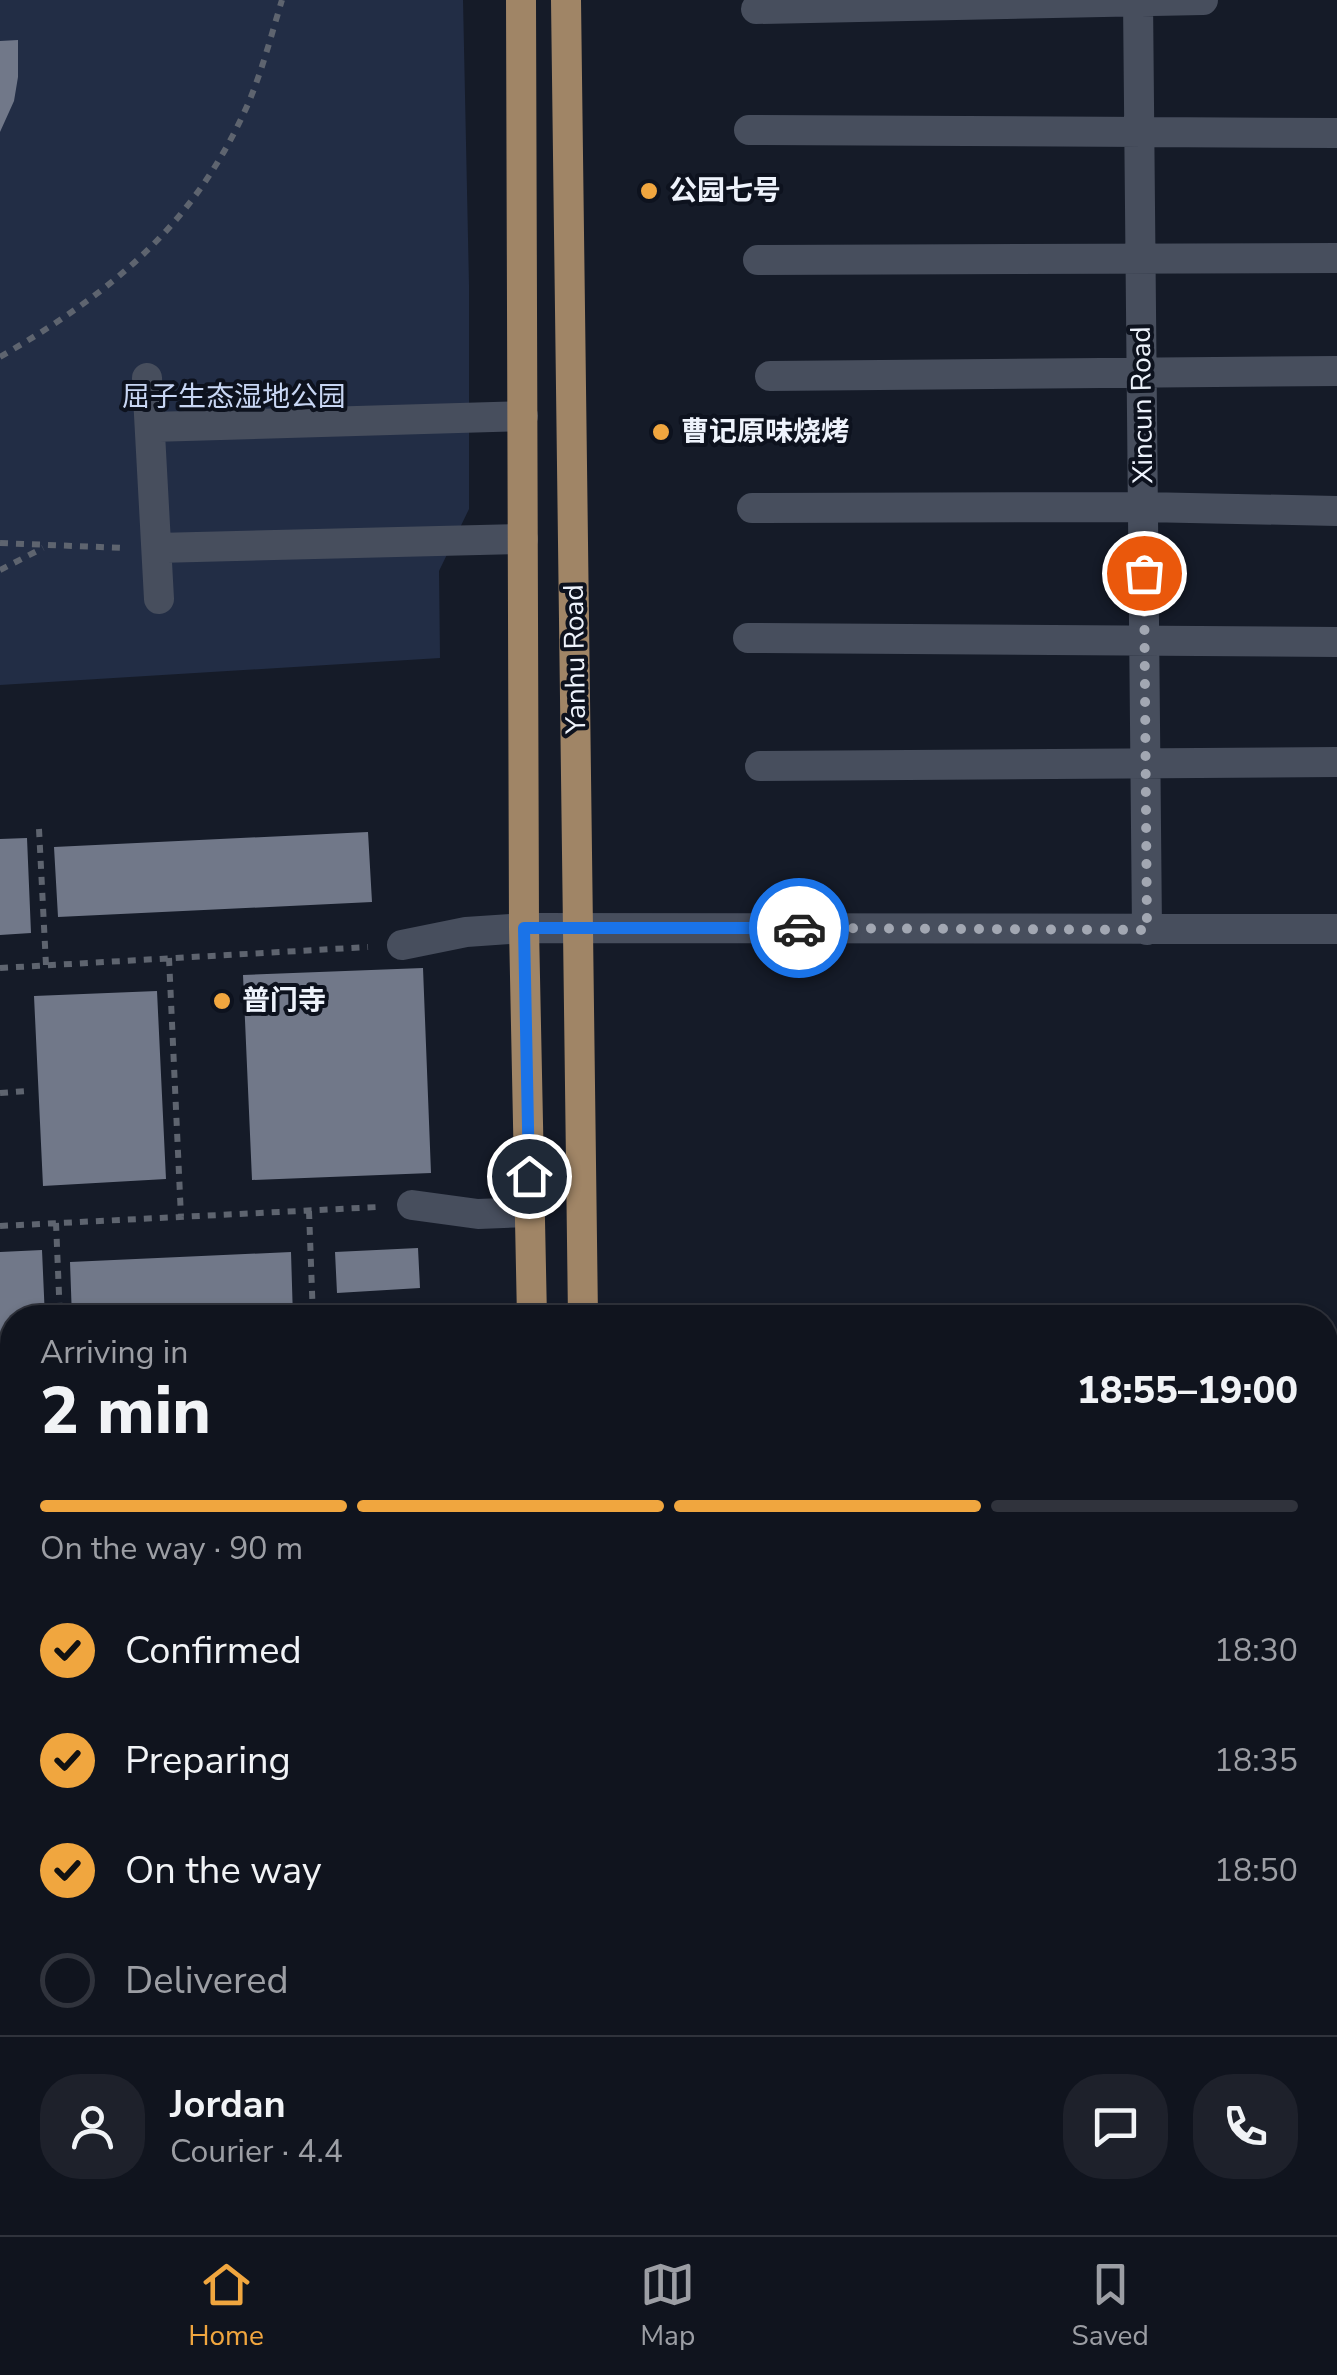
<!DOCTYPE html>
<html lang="en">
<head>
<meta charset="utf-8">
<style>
  body { margin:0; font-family:"Nunito Sans","Noto Sans SC",sans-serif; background:#1e212b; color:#f1f3f6; height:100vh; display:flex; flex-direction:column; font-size:38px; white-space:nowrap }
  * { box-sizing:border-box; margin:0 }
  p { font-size:32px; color:#9c9ea4 }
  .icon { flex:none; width:55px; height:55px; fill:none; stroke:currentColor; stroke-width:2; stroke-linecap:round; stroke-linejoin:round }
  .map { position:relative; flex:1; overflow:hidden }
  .panel { position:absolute; left:0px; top:1305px; width:1338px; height:930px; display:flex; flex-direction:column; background:#10141e; border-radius:40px 40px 0 0; box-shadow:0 2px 8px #0004,0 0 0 2px #30333c }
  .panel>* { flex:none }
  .pin { position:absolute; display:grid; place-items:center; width:85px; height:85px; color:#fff; margin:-42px; border:5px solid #fff; border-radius:50%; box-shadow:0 2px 10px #0007 }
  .courier { position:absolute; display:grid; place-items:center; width:100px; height:100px; margin:-50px; border:8px solid #1a73e8; border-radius:50%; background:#fff; color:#222; box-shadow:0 2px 12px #0007 }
  .summary em { font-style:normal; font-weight:800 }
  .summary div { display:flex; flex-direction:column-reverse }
  .summary { display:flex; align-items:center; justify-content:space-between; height:170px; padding:0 40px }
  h1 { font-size:65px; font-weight:800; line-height:75px }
  .bar { display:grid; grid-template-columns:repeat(4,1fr); gap:15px 10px; align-content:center; height:120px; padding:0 40px }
  .bar i { height:12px; border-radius:8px; background:#30333c }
  .bar .active { background:#f0a63f }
  .bar p { grid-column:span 4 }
  .line { display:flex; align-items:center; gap:25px; padding:0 40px; border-top:2px solid #30333c }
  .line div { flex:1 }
  .round { display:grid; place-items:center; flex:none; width:105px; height:105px; border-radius:40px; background:#1e212b }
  ol { padding:0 40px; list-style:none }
  li { display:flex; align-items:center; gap:30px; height:110px }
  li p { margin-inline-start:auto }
  li .icon { padding:10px; border-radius:50%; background:#f0a63f; color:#111; stroke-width:4 }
  li:last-child { color:#9c9ea4 }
  li i { width:55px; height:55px; border:5px solid #30333c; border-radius:50% }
  .dock { display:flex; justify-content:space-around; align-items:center; height:140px; border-top:2px solid #30333c; background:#10141e; font-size:28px; color:#9c9ea4 }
  .dock a { display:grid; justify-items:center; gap:5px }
  .dock .active { color:#f0a63f }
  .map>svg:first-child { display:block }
</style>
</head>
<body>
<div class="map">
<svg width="1337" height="2235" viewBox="0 0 1337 2235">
  <rect width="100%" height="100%" fill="#151b28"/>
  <path fill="#222d45" d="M0 0H463L469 285V509L439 571 440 658 0 685Z
    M0 1584H12V2222H478L479 2235H0Z"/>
  <path fill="#717889" d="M18 40V77L14 101 0 132V41Z
    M368 832 372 902 58 917 54 847Z
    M27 838 31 933 0 935V839Z
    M423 968 431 1173 252 1180 243 975Z
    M157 991 166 1179 43 1186 34 996Z
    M418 1248 420 1288 337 1293 335 1252Z
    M42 1250 45 1318H12V1347H0V1252Z
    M291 1252 293 1318H72L70 1262Z"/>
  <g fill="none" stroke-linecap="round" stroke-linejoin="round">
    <path stroke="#5e646f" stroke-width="6" stroke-dasharray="8 8" stroke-linecap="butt" d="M0 357C107 295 188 231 242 117 260 80 270 39 282 0
      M0 543 124 548
      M0 570 43 548
      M39 829 46 965
      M169 958 181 1217
      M0 968 368 947
      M0 1093 26 1091
      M309 1211 313 1318
      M56 1223 60 1318
      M0 1226 378 1207
      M0 1363 12 1362
      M0 1488 12 1487
      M0 1665 12 1659
      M0 1723H12
      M0 1956 12 1952
      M0 2011 12 2002
      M0 2095 12 2103
      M0 2148 12 2153
      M39 2222 40 2235
      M181 2235 185 2222"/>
    <path stroke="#474e5d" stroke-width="30" d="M1138 0 1147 930
      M756 9 1203 0
      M749 130 1337 133
      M758 260 1337 258
      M770 376 1337 371
      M147 378 159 599
      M151 427 523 416
      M752 508 1143 507 1337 511
      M157 548 523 539
      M748 638 1337 642
      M760 766 1337 762
      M402 945 466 932 524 928 1337 929
      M412 1205 478 1214 530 1212
      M1325 1589 1337 1590
      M1325 1696 1337 1697
      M1325 1844 1337 1843
      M1325 1984 1337 1982
      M374 2222V2235
      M694 2222 695 2235
      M1089 2222 1092 2235"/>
    <path stroke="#a08566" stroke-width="30" d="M521 0 524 928 532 1318
      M566 0 583 1318
      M542 2222V2235
      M593 2222V2235"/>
  </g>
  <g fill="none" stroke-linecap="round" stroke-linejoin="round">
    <path stroke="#a2a7b2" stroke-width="10" stroke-dasharray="0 18" d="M799 928 1147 930 1144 573"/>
    <path stroke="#1a73e8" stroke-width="12" d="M529 1176 524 928H799"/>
  </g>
  <g fill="#f0a63f" stroke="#0d121e" stroke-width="4">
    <circle cx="649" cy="191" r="10"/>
    <circle cx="661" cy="432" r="10"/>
    <circle cx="222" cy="1001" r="10"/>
  </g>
  <g text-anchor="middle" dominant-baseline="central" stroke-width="8" stroke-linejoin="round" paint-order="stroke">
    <g font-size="28" font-weight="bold" fill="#eef3fc" stroke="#0d121e" text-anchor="start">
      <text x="669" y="191">公园七号</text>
      <text x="681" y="432">曹记原味烧烤</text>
      <text x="242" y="1001">普门寺</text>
    </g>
    <g font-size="28" fill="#c8d6f3" stroke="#0d121e">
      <text x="234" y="397">屈子生态湿地公园</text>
    </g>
    <g font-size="28" fill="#eef3fc" stroke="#0d121e">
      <text transform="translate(1142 405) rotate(-91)">Xincun Road</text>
      <text transform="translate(575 659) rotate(-91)">Yanhu Road</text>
    </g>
  </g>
</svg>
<div class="pin" style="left:1144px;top:573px;background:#ea580c"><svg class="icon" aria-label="bag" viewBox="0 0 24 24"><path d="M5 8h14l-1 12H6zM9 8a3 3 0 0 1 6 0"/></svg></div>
<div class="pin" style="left:529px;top:1176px;background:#1f2937"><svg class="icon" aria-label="home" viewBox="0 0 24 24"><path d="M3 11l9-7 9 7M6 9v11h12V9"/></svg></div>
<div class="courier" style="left:799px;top:928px"><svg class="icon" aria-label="car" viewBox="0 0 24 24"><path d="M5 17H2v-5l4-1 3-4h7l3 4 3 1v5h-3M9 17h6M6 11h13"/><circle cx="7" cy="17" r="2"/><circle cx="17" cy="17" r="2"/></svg></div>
<section class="panel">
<div class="summary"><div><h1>2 min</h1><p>Arriving in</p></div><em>18:55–19:00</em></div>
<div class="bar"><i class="active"></i><i class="active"></i><i class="active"></i><i></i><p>On the way · 90 m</p></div>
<ol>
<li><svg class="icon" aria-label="check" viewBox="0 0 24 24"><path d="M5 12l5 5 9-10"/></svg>Confirmed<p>18:30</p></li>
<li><svg class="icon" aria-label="check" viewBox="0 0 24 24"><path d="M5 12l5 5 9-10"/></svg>Preparing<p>18:35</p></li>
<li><svg class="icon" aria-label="check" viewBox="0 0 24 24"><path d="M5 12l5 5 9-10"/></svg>On the way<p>18:50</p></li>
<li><i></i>Delivered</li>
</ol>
<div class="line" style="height:180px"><a class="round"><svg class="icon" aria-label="person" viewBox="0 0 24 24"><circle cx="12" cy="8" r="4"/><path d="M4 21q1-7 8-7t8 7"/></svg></a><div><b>Jordan</b><p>Courier · 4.4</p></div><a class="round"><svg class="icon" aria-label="chat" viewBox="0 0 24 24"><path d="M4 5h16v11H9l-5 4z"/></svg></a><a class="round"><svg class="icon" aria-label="phone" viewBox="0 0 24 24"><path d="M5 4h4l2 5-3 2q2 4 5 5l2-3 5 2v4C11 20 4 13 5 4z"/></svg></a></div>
</section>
</div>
<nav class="dock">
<a class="active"><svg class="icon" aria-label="home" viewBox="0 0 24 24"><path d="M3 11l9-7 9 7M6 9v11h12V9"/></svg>Home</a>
<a><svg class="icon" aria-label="map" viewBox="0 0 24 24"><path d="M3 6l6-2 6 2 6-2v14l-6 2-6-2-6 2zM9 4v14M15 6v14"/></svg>Map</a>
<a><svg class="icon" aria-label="saved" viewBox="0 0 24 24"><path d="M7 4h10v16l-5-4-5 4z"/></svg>Saved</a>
</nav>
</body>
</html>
